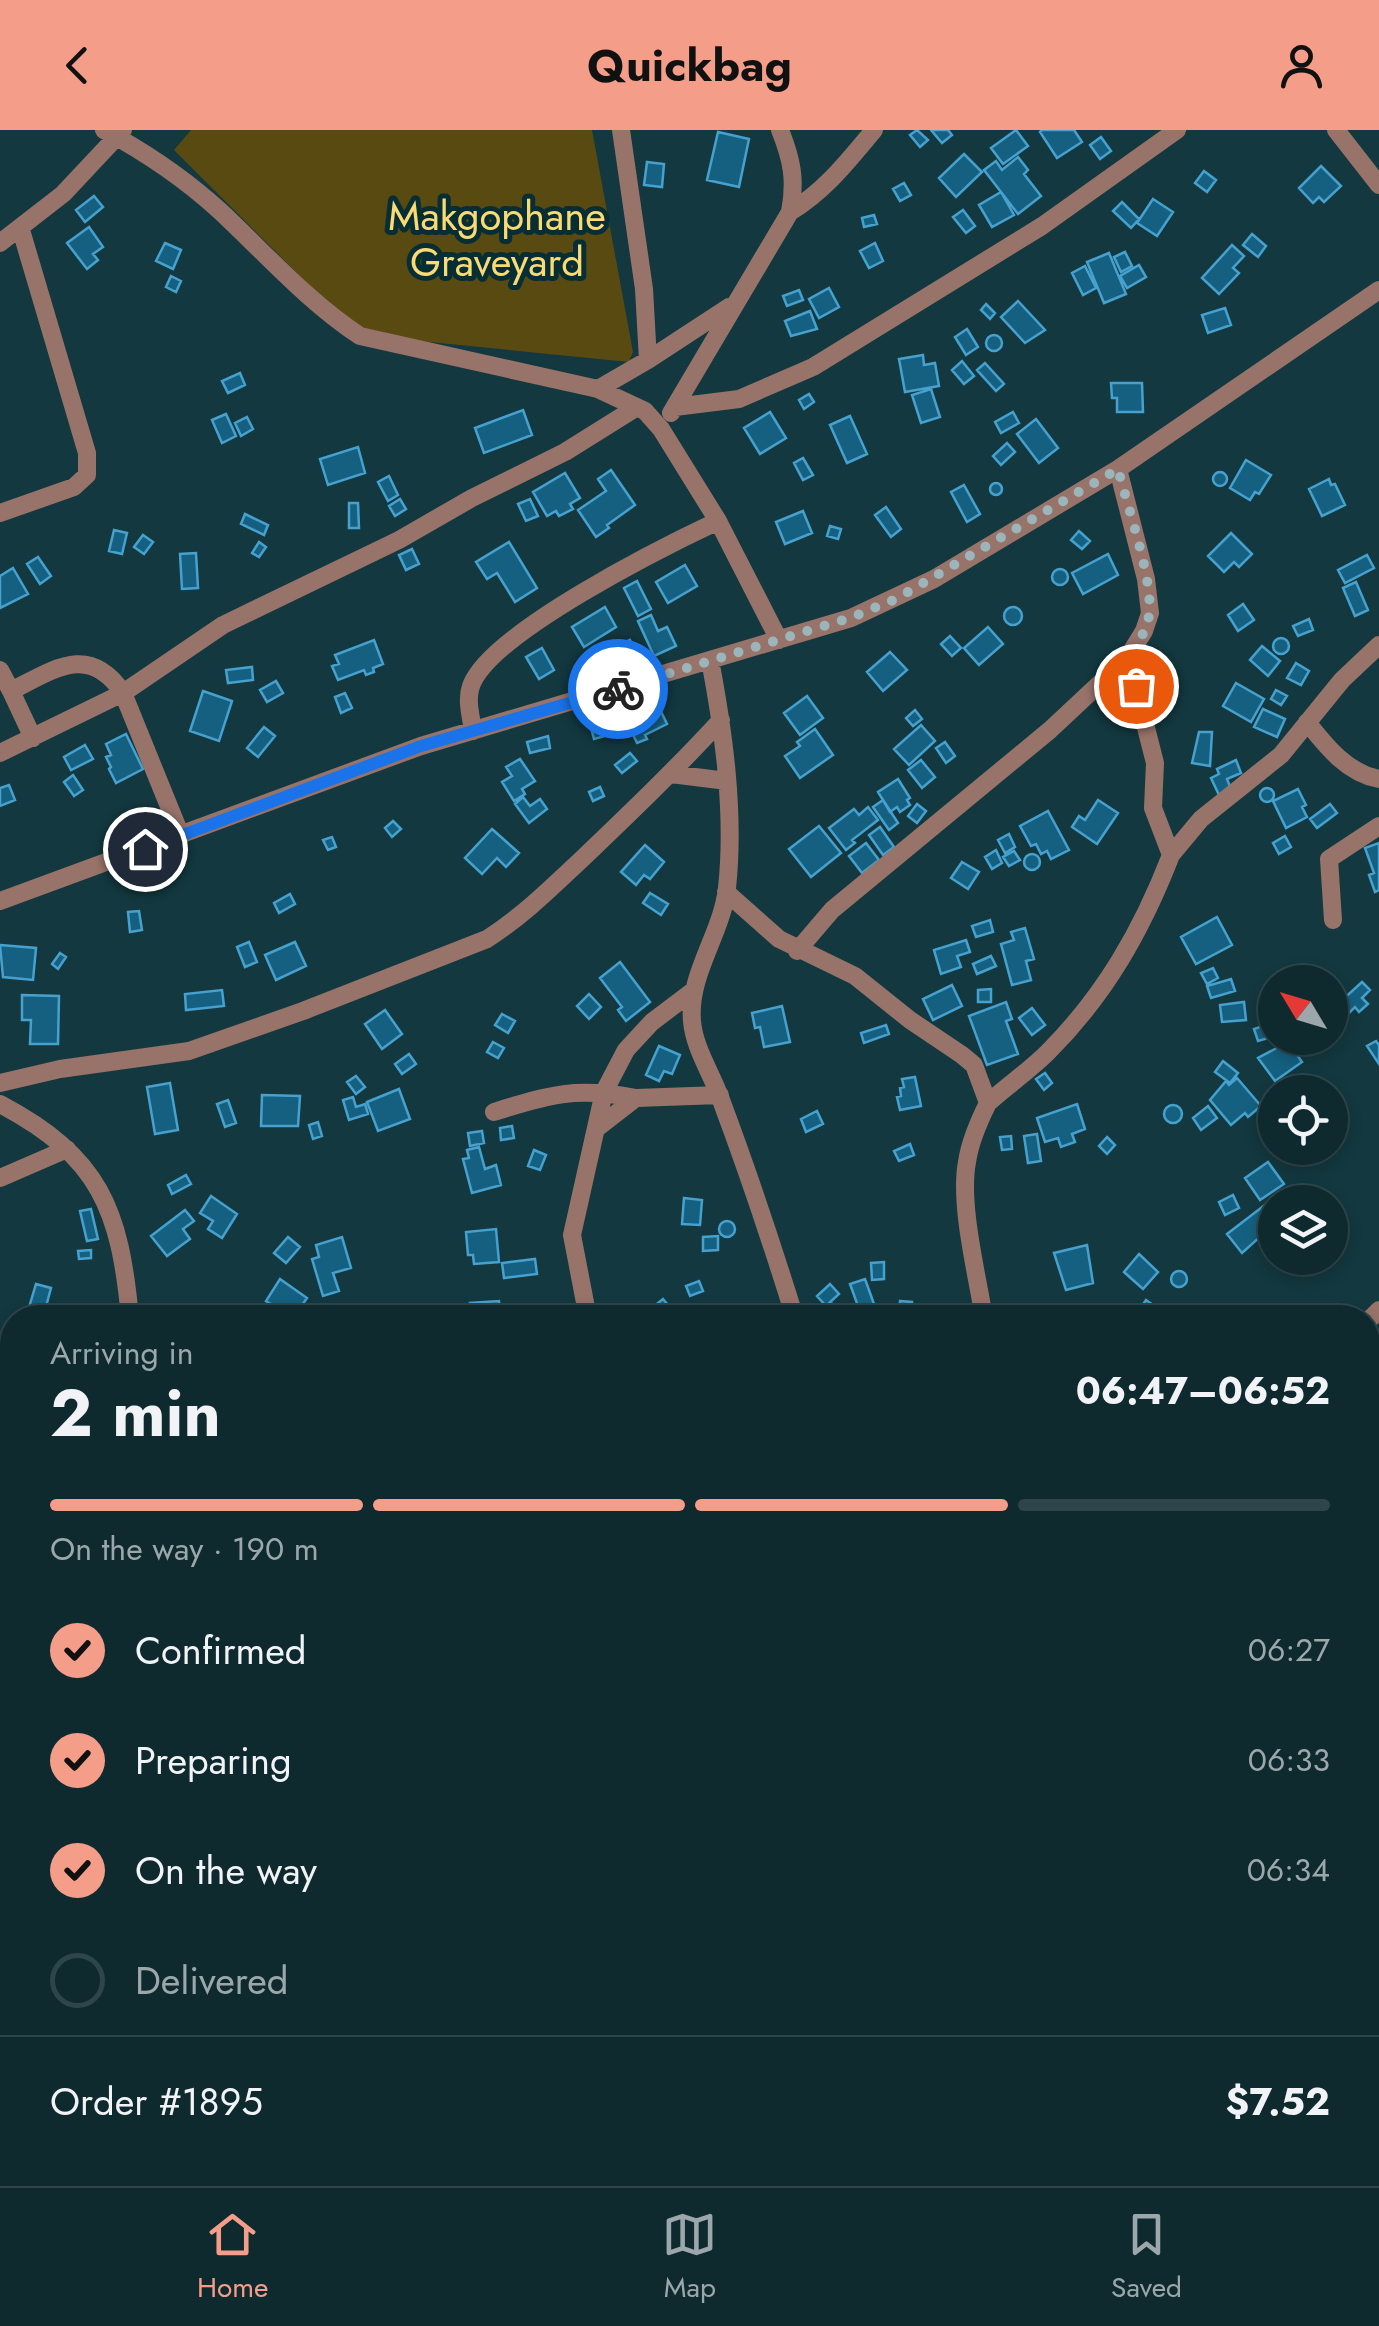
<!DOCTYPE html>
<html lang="en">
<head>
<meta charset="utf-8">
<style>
  body { margin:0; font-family:Jost,sans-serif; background:#173237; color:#f1f3f6; height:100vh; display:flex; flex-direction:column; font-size:38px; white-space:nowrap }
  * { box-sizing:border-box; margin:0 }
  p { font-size:32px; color:#9ba7aa }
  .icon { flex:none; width:55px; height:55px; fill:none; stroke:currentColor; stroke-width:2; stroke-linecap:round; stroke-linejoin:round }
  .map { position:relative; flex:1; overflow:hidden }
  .side { position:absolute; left:0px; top:1175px; width:1380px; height:882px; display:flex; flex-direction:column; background:#0e2a2f; border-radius:40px 40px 0 0; box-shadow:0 5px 15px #0003,0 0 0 2px #2e464b }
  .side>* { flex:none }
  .needle { width:65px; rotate:308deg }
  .tools { position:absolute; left:1258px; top:835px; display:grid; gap:20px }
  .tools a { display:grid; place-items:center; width:90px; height:90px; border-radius:50%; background:#0e2a2f; box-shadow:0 5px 15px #0003,0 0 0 2px #2e464b; font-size:50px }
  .pin { position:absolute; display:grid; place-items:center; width:85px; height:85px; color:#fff; margin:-42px; border:5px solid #fff; border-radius:50%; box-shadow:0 2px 10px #0007 }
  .courier { position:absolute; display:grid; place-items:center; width:100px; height:100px; margin:-50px; border:8px solid #1a73e8; border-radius:50%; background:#fff; color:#222; box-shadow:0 2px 12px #0007 }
  .summary em { font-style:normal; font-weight:700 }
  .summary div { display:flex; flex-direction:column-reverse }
  .summary { display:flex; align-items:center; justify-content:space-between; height:170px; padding:0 50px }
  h1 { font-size:65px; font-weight:700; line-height:75px }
  .bar { display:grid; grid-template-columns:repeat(4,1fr); gap:15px 10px; align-content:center; height:120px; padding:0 50px }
  .bar i { height:12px; border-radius:8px; background:#2e464b }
  .bar .active { background:#f49e8a }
  .bar p { grid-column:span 4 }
  .line { display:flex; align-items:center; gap:25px; padding:0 50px; border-top:2px solid #2e464b }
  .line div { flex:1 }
  ol { padding:0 50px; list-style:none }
  li { display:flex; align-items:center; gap:30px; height:110px }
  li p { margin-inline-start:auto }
  li .icon { padding:10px; border-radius:50%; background:#f49e8a; color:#111; stroke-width:4 }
  li:last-child { color:#9ba7aa }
  li i { width:55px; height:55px; border:5px solid #2e464b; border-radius:50% }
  header { display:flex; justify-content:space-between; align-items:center; height:130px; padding:0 50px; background:#f49e8a; color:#111; font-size:45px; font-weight:700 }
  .dock { display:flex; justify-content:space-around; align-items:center; height:140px; border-top:2px solid #2e464b; background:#0e2a2f; font-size:28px; color:#9ba7aa }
  .dock a { display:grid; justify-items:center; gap:5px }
  .dock .active { color:#f49e8a }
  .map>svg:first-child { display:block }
</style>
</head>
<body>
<header><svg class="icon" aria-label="back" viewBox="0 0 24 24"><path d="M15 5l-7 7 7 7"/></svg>Quickbag<svg class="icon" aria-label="person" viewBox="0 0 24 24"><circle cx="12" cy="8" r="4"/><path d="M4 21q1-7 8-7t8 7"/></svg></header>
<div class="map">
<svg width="1379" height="2056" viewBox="0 0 1379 2056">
  <rect width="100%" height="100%" fill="#13383f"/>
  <path fill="#594a12" d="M191 0H592L633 222 629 232 359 205 174 20Z
    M1379 1381V1687L1368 1707V1388Z
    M1368 1941 1379 1958V2056H823L826 2045H1368Z"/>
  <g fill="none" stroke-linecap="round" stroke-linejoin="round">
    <path stroke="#186d7c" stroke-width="32" d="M1368 1482 1373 1469H1379
      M997 2056 1001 2045"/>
  </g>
  <path fill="#156081" stroke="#46a1cf" stroke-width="2.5" d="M917 0 928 10 920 17 910 5Z
    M931 0H948L952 5 942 13Z
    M1016 0 1028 16 1003 34 991 18Z
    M1042 0H1074L1082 12 1057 28 1040 2Z
    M718 2 749 9 739 57 707 50Z
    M1101 7 1111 21 1100 29 1090 15Z
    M964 24 982 42 956 67 939 48Z
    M1018 27 1028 40 1024 44 1041 66 1018 84 984 40 996 31 1002 40Z
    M647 32 664 34 662 57 644 55Z
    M1321 36 1341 56 1324 72 1319 67 1313 73 1299 58Z
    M1204 41 1216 50 1207 62 1195 53Z
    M904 53 911 65 900 71 893 59Z
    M1001 62 1014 85 992 97 979 75Z
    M94 66 103 77 85 92 76 80Z
    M1153 69 1173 82 1157 106 1137 93Z
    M1122 72 1139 89 1131 98 1113 81Z
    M963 80 975 96 966 103 953 87Z
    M874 85 877 94 864 97 862 88Z
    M89 97 103 117 93 124 98 130 87 139 67 113Z
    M1252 104 1266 116 1258 127 1243 115Z
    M165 113 181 120 173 139 156 131Z
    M875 113 883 131 869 138 860 121Z
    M1232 115 1244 126 1233 138 1239 143 1219 164 1202 148Z
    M1125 122 1132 136 1121 142 1114 127Z
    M1109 123 1126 164 1104 173 1087 132Z
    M1139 135 1146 147 1127 158 1120 146Z
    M1085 136 1096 158 1083 165 1072 143Z
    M171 146 181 151 176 162 166 157Z
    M829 158 839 177 819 188 809 169Z
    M799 160 803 170 787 176 783 166Z
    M1018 171 1045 200 1025 213 1001 187Z
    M986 174 995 183 990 189 981 180Z
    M1225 178 1231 195 1208 203 1202 185Z
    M810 181 817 199 791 206 785 191Z
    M967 199 978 217 966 225 955 207Z
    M986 213a8 8 0 1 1 16 0a8 8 0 1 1-16 0Z
    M923 225 924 235 935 233 939 256 905 262 899 229Z
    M962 231 974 246 964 254 952 240Z
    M985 233 1004 254 996 261 977 240Z
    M240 243 245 255 228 263 222 251Z
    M1111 253H1142L1143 282H1117V268H1112Z
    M931 259 940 287 921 293 912 265Z
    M809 264 814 272 804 279 799 270Z
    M523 280 532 305 484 323 475 298Z
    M770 282 786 308 760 324 744 298Z
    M1013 282 1019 293 1001 303 995 292Z
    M226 284 236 306 222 313 212 290Z
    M850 286 867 324 847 333 830 295Z
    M247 287 253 299 241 306 235 293Z
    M1036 289 1058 318 1039 333 1017 304Z
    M1007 313 1015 322 1001 335 993 326Z
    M358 317 365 343 328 355 320 329Z
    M803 328 813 345 803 350 794 333Z
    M1246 330 1271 345 1259 364 1255 362 1250 370 1230 358Z
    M611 340 635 375 607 395 609 398 596 407 578 380 606 361 598 349Z
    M1213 349a7 7 0 1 1 14 0a7 7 0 1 1-14 0Z
    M565 343 580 368 570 374 573 379 559 386 556 381 547 386 533 362Z
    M389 346 398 365 388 371 378 352Z
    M1329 349 1331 355 1335 354 1345 375 1322 386 1309 359Z
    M990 359a6 6 0 1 1 12 0a6 6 0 1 1-12 0Z
    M964 355 980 384 967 392 951 362Z
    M400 369 406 379 395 386 389 376Z
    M530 369 538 386 526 391 518 374Z
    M349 373H358L359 398H349Z
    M886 377 901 399 891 407 875 385Z
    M803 381 812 403 785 414 776 392Z
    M245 384 268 395 264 405 241 394Z
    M830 396 841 399 838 409 827 406Z
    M114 400 127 403 122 424 109 421Z
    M1079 401 1090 411 1082 419 1071 410Z
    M1231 403 1252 424 1239 437 1234 432 1224 442 1208 426Z
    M143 405 153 412 144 424 134 417Z
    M259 412 266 417 259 427 252 423Z
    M509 412 537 458 515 472 497 443 487 449 476 432Z
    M412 419 419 434 406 440 399 425Z
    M196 423 198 458 182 459 180 424Z
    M1108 424 1118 445 1083 464 1072 443Z
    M1367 425 1374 438 1345 453 1338 440Z
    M38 427 51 446 40 454 27 434Z
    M685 435 697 456 668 473 656 452Z
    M13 438 28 464 0 478V446Z
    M1052 447a8 8 0 1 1 16 0a8 8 0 1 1-16 0Z
    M637 451 651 479 638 486 624 458Z
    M1356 452 1368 480 1355 486 1343 458Z
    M1243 474 1254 490 1238 501 1228 485Z
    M1004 486a9 9 0 1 1 18 0a9 9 0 1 1-18 0Z
    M605 477 616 497 584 517 572 497Z
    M651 485 658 501 667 497 676 516 654 526 638 491Z
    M1309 489 1313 500 1298 506 1293 496Z
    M988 497 1003 514 979 535 964 518Z
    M950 506 961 518 952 526 941 514Z
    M1273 516a8 8 0 1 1 16 0a8 8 0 1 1-16 0Z
    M374 510 383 534 373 538 374 542 366 545 364 540 338 550 332 536 339 534 335 525Z
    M630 510 636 522 623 528 617 516Z
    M1262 516 1280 531 1268 546 1250 530Z
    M542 518 554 540 539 549 526 527Z
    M890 522 907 540 883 561 867 542Z
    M1296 533 1309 541 1301 555 1287 548Z
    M252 537 253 550 228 553 226 540Z
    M276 551 283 563 267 572 260 560Z
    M1236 553 1264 569 1251 592 1223 576Z
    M1276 560 1287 566 1281 575 1271 569Z
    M203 561 232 571 219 611 190 601Z
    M345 563 352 578 341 583 335 567Z
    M807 566 823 588 800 605 784 583Z
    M655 569 667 594 645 605 647 609 637 613 623 584Z
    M1263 579 1285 589 1277 607 1254 597Z
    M915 580 922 589 913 596 906 588Z
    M608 586 612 604 594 609 591 598 599 596 597 589Z
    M921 595 935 611 909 635 894 619Z
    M264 597 275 606 258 627 247 618Z
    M815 599 833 625 800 648 785 626 800 616 797 612Z
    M1199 602H1212L1210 636 1192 633Z
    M126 604 143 639 116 653 109 639 111 637 106 627 111 625 106 614Z
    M548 606 550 618 530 623 527 612Z
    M945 612 955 626 946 633 936 618Z
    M85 615 93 629 71 640 64 627Z
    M630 623 637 631 622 643 615 635Z
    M520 629 535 651 522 659 525 664 514 671 502 652 512 646 506 637Z
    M921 630 935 647 922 658 908 640Z
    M1236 630 1241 643 1227 649 1231 659 1219 665 1211 648 1219 644 1217 639Z
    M73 645 83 660 74 666 64 652Z
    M898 649 910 668 907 670 910 675 900 682 897 677 890 682 878 662Z
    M9 655 15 670 0 676V658Z
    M600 657 604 666 593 671 589 662Z
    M1260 665a7 7 0 1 1 14 0a7 7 0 1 1-14 0Z
    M1298 659 1306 675 1302 677 1307 687 1286 698 1273 671Z
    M523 667 530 676 540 669 547 679 529 693 515 674Z
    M883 670 898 693 889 700 873 677Z
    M1098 670 1118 683 1097 714 1072 697 1079 686 1085 690Z
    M917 674 926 681 917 693 908 686Z
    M1330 674 1337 683 1317 698 1310 689Z
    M868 677 878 690 852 710 855 713 846 720 829 698 854 679 859 685Z
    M1048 681 1069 720 1051 729 1047 721 1041 724 1036 714 1031 716 1020 696Z
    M393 691 401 699 392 707 385 698Z
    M819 696 841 723 811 747 789 719Z
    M880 697 894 717 883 725 869 705Z
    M492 699 519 723 506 737 497 728 482 744 465 728Z
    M1009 704 1015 717 1005 723 998 710Z
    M1285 706 1291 717 1279 724 1273 713Z
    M332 707 336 717 328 720 323 710Z
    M866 713 879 730 862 743 849 726Z
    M1379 713V760L1375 762 1369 745 1374 743 1365 718Z
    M645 715 664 732 650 749 644 745 636 755 621 742Z
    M996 720 1002 733 992 739 985 727Z
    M1014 721 1020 730 1009 736 1003 727Z
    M1024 732a8 8 0 1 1 16 0a8 8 0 1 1-16 0Z
    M962 732 979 742 968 759 951 748Z
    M650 763 668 774 661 785 643 773Z
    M290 764 295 774 279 783 274 773Z
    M139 781 142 800 130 802 128 782Z
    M1217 787 1232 815 1196 834 1181 807Z
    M990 790 993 802 976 807 972 796Z
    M1025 798 1034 829 1026 831 1031 850 1012 855 1001 814 1014 810 1011 802Z
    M966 810 970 822 957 826 961 837 941 844 934 820Z
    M249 812 257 832 245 837 237 817Z
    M295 812 306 836 276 850 265 825Z
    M0 815 36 818 33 850 3 847Z
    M60 823 66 827 58 839 52 834Z
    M991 826 996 836 977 844 973 834Z
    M620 832 650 872 626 891 618 880 622 877 600 848Z
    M1213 838 1218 848 1207 854 1201 843Z
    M1298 845 1299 852 1275 854 1274 848Z
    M1231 849 1235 861 1211 868 1207 856Z
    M1362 852 1370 860 1362 868 1368 874 1359 882 1355 877 1348 884 1344 880 1334 889 1330 885V864L1339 873Z
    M952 855 962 876 933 890 923 869Z
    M991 859V872H978V860Z
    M222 860 224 876 186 880 185 864Z
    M589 864 601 877 589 889 577 876Z
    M22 865 59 866 58 914H30L31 890H22Z
    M1006 872 1012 889 1006 891 1018 924 987 935 969 886Z
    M1244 872 1246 890 1222 892 1220 875Z
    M782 876 790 912 764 917 760 897 755 898 752 883Z
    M1032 878 1045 895 1032 905 1019 888Z
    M385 880 402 904 382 919 365 894Z
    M502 884 515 891 508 903 495 895Z
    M1275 892V906L1258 911 1254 899Z
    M886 895 889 904 864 913 861 903Z
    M1376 911 1379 915V934L1367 916Z
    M493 912 504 918 498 928 487 922Z
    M1288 912 1302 932 1275 951 1258 928Z
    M659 916 680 925 672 944 664 941 659 951 646 945Z
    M409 924 416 934 402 944 395 934Z
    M1223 931 1238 943 1230 953 1215 942Z
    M1045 943 1052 953 1044 960 1036 949Z
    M356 946 365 957 356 964 347 952Z
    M915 947 921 976 900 980 897 967 901 966 900 958 904 957 902 949Z
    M1237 948 1261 976 1248 987 1245 983 1231 995 1210 970 1226 951 1229 955Z
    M170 953 178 1000 155 1004 147 957Z
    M399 959 410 989 378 1001 367 972Z
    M262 965 300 966 298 996H261Z
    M353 967 356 977 365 974 368 984 349 990 343 970Z
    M228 970 236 993 225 997 217 974Z
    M1077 974 1085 999 1072 1004 1075 1012 1061 1017 1058 1008 1045 1012 1037 988Z
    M1164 984a9 9 0 1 1 18 0a9 9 0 1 1-18 0Z
    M1208 976 1217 988 1201 1000 1193 988Z
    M817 981 823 994 806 1002 801 989Z
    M318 992 322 1006 313 1009 309 995Z
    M512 996 514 1008 501 1010 500 998Z
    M482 1001 484 1013 470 1016 468 1003Z
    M1037 1004 1041 1031 1028 1033 1024 1006Z
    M1011 1006 1012 1019 1002 1020 1000 1007Z
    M1107 1007 1115 1015 1107 1024 1099 1016Z
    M910 1014 914 1025 899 1031 894 1021Z
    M479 1017 485 1039 496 1035 501 1055 472 1063 463 1029 469 1028 467 1020Z
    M534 1020 546 1025 540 1040 528 1036Z
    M1268 1032 1284 1054 1260 1070 1245 1048Z
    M186 1045 191 1054 172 1064 168 1055Z
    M1233 1065 1239 1078 1225 1085 1219 1072Z
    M211 1066 237 1084 222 1108 208 1099 213 1091 200 1083Z
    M684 1068 702 1070 700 1095 682 1094Z
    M1270 1071 1275 1078V1099L1264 1107 1262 1105 1242 1123 1227 1104Z
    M91 1079 98 1109 87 1111 80 1081Z
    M185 1080 194 1091 183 1099 190 1109 167 1126 151 1106Z
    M719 1099a8 8 0 1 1 16 0a8 8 0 1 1-16 0Z
    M496 1099 499 1132 474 1134 473 1125H468L466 1102Z
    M718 1106V1120L703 1121V1107Z
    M288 1107 300 1117 286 1133 274 1123Z
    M342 1107 351 1138 333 1143 339 1161 323 1166 312 1129 319 1127 316 1115Z
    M1087 1115 1093 1153 1066 1160 1054 1123Z
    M91 1120V1128L79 1129 78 1121Z
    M1139 1124 1158 1142 1143 1159 1124 1142Z
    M535 1129 537 1144 504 1148 502 1133Z
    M884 1132V1149L872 1150 871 1133Z
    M1171 1149a8 8 0 1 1 16 0a8 8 0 1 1-16 0Z
    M280 1149 307 1168 293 1188 266 1171Z
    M865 1149 874 1174 859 1179 850 1154Z
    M699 1151 703 1161 690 1166 686 1156Z
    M36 1154 51 1158 43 1188 27 1184Z
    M830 1154 839 1164 826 1176 817 1166Z
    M663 1169 679 1188H646L643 1185Z
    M1146 1170 1163 1182 1159 1188H1146L1138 1182Z
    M499 1171 500 1188H472L470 1173Z
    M900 1171 912 1172 911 1187 915 1188H899Z
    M832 1174 837 1184 843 1180 846 1188H822L819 1181Z
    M704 1178 710 1188H695L693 1184Z"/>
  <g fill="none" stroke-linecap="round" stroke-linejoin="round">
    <path stroke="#98736a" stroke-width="18" d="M104 0C145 22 185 49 220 81 265 123 308 172 360 206L598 259 645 281 661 299 718 391 779 510
      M1336 0 1379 55
      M790 82C825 61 848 31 874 0
      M0 113 63 64 123 0
      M648 230 729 177
      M598 259 648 230 644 159 621 0
      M675 277 739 269 813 237 1042 96 1177 0
      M671 283 790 82C796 50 792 30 780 0
      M0 383 74 357 87 345V323L21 100
      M710 530C724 604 735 683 727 758 722 804 688 844 692 891 694 918 712 944 721 970 748 1042 772 1114 795 1188
      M0 540 11 561C53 540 89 512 123 563L181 706
      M11 561 33 608
      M1307 592C1326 616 1347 643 1379 649
      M473 601C471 586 466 570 471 556 490 503 665 416 718 391
      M0 623 123 563 223 495 399 410 472 368 565 322 637 277
      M671 644 727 651
      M1171 725 1201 689 1281 625 1342 550 1379 515
      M726 762 779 809 855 846 910 890 962 925 974 935 988 973C979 991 970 1011 967 1032 959 1074 977 1144 984 1188
      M0 771 421 616 851 488 934 449 1118 339 1379 160
      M1333 790 1329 729 1379 696
      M797 821 832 780 1050 600 1128 527 1144 501 1150 483 1146 449 1118 339
      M0 953 60 939 189 921 303 881 487 809C523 786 552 757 583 728 630 683 677 638 721 590
      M988 973C1008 955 1029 941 1048 922 1105 865 1142 800 1171 725L1153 678 1155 633 1128 527
      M0 974C100 1027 120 1079 130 1188
      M494 982C551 964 576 957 636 968
      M596 999 636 968 720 965
      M0 1048 67 1019
      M588 1188 572 1105 604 962 626 920 652 892 693 861
      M1368 1191 1379 1180
      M0 1350 12 1342
      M0 2019 12 2017
      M646 2045 647 2056"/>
  </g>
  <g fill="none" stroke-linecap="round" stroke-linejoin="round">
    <path stroke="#9cb5ba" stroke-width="10" stroke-dasharray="0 18" d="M618 559 850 488 896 469 1118 339C1127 375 1154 452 1149 485 1147 501 1137 514 1128 527L1136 556"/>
    <path stroke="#1a73e8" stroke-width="12" d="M145 719 421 616 618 559"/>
  </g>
  <g text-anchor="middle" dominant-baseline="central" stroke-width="10" stroke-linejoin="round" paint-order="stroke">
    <g font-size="40" fill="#fadb73" stroke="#072e35">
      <text x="497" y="86">Makgophane<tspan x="497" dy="46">Graveyard</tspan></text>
    </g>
  </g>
</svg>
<div class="tools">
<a><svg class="needle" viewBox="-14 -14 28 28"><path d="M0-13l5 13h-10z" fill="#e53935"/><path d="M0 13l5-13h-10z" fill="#9ba7aa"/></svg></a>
<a><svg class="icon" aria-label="locate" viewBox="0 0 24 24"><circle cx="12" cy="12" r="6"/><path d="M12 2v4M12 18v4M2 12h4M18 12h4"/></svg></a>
<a><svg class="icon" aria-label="layers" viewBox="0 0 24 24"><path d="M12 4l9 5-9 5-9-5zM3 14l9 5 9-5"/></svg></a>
</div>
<div class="pin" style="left:1136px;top:556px;background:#ea580c"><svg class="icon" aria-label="bag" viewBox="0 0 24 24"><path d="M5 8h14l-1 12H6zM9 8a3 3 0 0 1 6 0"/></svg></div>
<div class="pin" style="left:145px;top:719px;background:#1f2937"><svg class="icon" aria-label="home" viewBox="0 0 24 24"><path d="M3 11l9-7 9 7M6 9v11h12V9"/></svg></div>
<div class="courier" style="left:618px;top:559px"><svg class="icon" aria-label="bike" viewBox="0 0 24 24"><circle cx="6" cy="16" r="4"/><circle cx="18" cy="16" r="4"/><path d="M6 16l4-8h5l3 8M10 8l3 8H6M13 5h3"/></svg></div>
<section class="side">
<div class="summary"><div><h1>2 min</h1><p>Arriving in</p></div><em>06:47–06:52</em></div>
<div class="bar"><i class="active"></i><i class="active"></i><i class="active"></i><i></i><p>On the way · 190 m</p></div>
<ol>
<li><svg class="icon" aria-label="check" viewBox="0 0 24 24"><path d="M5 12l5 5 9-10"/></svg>Confirmed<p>06:27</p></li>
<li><svg class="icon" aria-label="check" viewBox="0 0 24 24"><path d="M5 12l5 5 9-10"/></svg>Preparing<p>06:33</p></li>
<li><svg class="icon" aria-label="check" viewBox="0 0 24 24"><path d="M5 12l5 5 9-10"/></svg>On the way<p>06:34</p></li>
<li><i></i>Delivered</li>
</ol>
<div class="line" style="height:130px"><div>Order #1895</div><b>$7.52</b></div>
</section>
</div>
<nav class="dock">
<a class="active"><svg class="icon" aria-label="home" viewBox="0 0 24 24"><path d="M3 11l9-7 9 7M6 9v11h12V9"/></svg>Home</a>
<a><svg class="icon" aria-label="map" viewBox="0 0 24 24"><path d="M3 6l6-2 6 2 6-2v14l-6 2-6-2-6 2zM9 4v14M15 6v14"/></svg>Map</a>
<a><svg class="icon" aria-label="saved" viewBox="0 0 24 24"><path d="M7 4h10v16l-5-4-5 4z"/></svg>Saved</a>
</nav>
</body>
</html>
